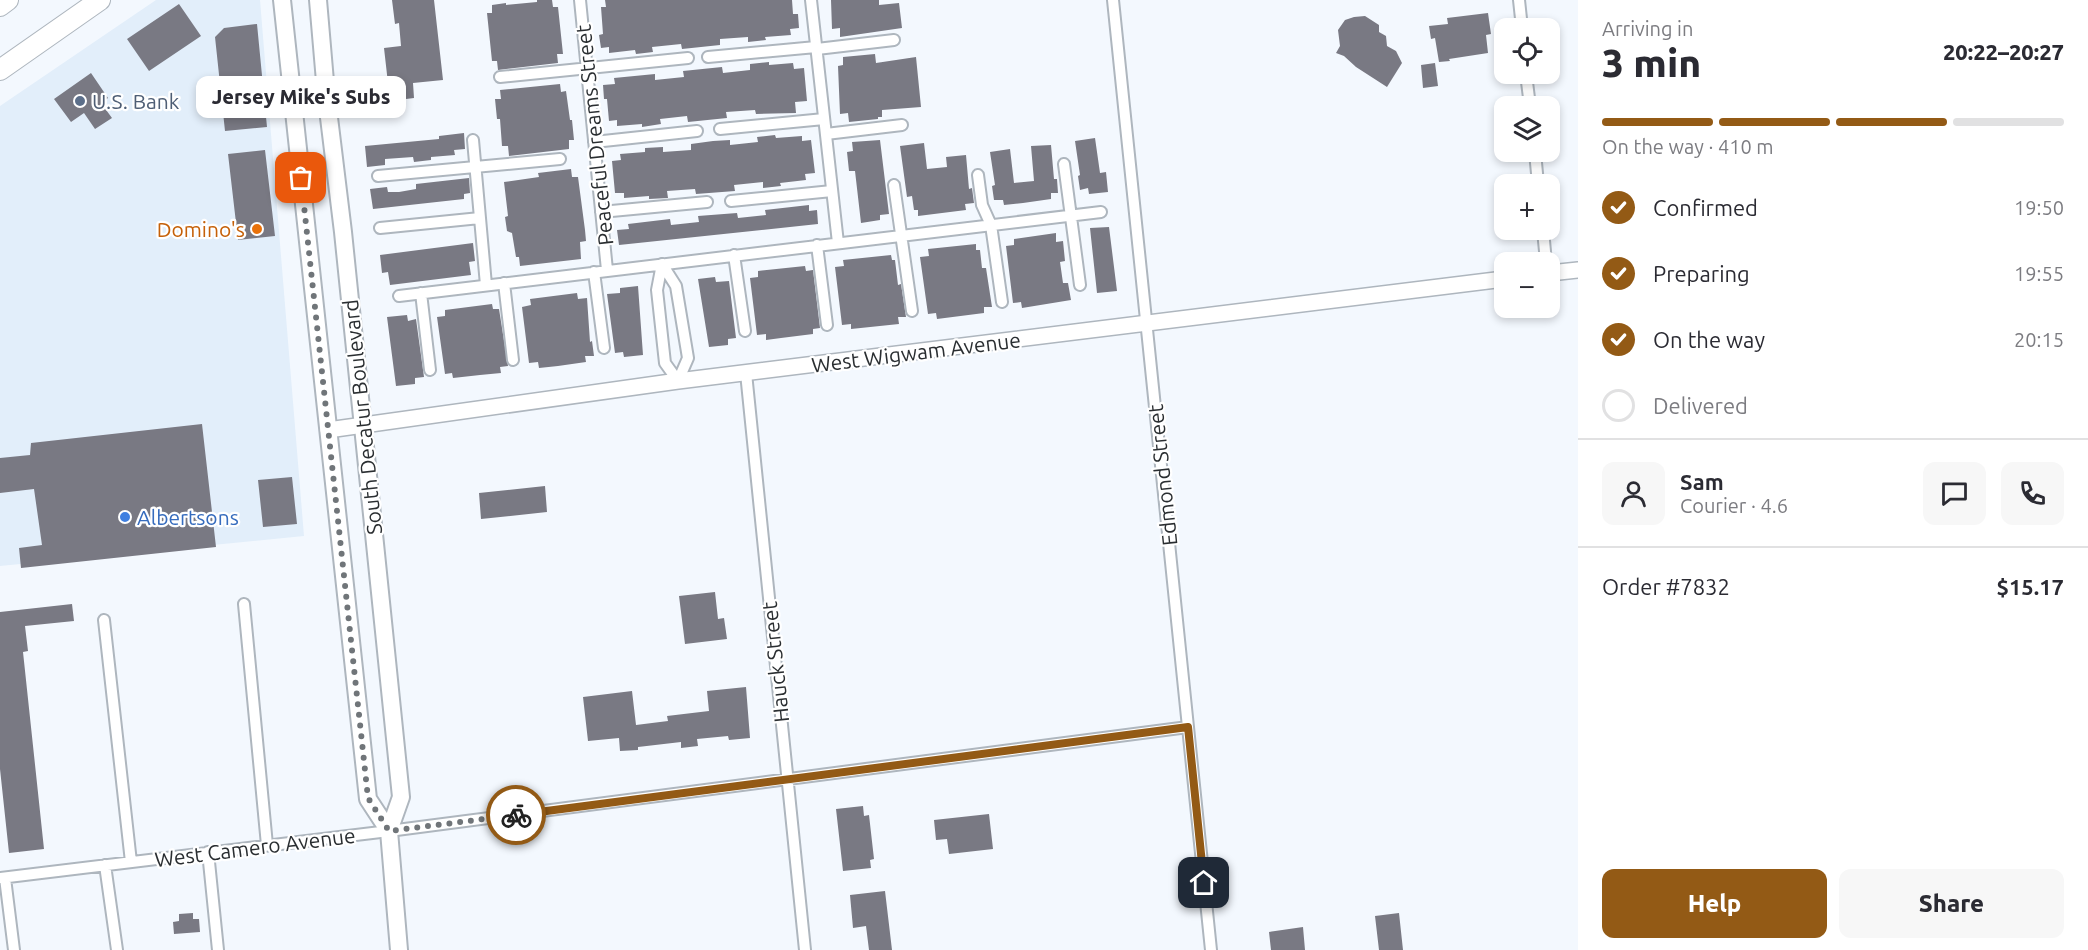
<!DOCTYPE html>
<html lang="en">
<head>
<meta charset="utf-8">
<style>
  body { margin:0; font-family:Ubuntu,sans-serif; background:#f7f7f7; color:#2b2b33; height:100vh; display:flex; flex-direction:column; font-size:22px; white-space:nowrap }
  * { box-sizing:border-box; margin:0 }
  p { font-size:20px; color:#7c7c81 }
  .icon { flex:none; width:33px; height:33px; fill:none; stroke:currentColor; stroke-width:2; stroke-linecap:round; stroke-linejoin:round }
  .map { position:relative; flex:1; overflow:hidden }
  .side { display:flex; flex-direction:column; background:#fff; width:510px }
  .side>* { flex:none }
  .tools { position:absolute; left:1494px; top:18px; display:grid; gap:12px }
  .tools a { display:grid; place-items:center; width:66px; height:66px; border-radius:12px; background:#fff; box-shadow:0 3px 9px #0003; font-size:30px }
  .pin { position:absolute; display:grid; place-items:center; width:51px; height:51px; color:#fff; margin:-26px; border-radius:12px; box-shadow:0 3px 9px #0006 }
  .courier { position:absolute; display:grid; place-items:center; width:60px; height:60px; margin:-30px; border:4px solid #935a15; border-radius:50%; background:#fff; color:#222; box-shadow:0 2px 8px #0007 }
  .bubble { position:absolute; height:42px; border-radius:12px; background:#fff; box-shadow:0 3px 9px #0003; font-size:20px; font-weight:800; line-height:42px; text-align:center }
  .overview em { font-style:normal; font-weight:800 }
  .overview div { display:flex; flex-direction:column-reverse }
  .overview { display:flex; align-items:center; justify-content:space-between; height:102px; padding:0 24px }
  h1 { font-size:39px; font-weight:800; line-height:45px }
  .bar { display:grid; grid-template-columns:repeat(4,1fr); gap:9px 6px; align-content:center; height:72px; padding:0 24px }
  .bar i { height:8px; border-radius:4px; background:#e1e1e2 }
  .bar .on { background:#935a15 }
  .bar p { grid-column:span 4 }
  .line { display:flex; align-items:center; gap:15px; padding:0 24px; border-top:2px solid #e1e1e2 }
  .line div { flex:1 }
  .round { display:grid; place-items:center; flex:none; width:63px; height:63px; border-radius:12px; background:#f7f7f7 }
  ol { padding:0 24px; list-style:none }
  li { display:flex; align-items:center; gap:18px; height:66px }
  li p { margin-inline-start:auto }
  li .icon { padding:6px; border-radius:50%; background:#935a15; color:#fff; stroke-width:4 }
  li:last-child { color:#7c7c81 }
  li i { width:33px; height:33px; border:3px solid #e1e1e2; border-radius:50% }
  .cta { display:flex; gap:12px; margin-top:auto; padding:12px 24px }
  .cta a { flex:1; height:69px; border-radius:12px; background:#935a15; color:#fff; font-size:24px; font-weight:800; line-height:69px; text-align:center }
  .cta a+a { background:#f7f7f7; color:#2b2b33 }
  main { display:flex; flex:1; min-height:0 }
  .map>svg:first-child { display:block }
</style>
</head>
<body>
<main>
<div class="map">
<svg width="1578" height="950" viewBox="0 0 1578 950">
  <rect width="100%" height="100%" fill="#f3f8fe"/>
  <path fill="#e2eefa" d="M156 0H260L304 536 0 566V106Z"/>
  <path fill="#797983" d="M392 0H434L443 80 413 83 414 98 390 101 384 48 401 46 399 23 395 24Z
    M537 0H552L553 7H558L563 54H557L558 63 498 70 497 61H492L487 13H492V5L506 3V5L537 2Z
    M605 0H792L793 14H798L799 28 790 29 791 35 765 37 766 40 748 42V37L720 39V45L682 49 681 44 652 47 653 52 636 54 635 50 609 53V47L601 48 599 35 603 34 601 7H606Z
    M831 0H879V5L899 3 902 28 840 37V28L832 29Z
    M179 4 201 36 149 71 127 39Z
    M1488 13 1491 34 1486 35 1488 53 1449 59 1450 61 1439 62 1435 38 1431 39 1429 26 1448 24 1447 18Z
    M1365 16 1379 25V32L1386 36 1387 46 1396 51 1402 63 1387 87 1356 67 1344 56 1336 53 1340 46 1338 30 1345 20 1354 17Z
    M257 24 267 127 225 131 215 37 224 28Z
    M875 54 876 63 916 57 921 107 882 110V117H878V119L849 122 848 113 840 114 838 66 843 65V57Z
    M769 62V65L793 63 794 69 804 68 807 101 795 102 796 113 756 114 755 110 726 112 727 118 688 122 687 116 660 119 661 124 642 127V124L617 126V120L609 121 607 99H604L603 85 615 84 614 78 655 74V80L684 77 683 71 722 67 723 73 750 70V64Z
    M1435 63 1438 86 1423 88 1421 65Z
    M91 73 108 98 101 103 112 118 95 129 84 113 71 122 54 99Z
    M560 84 561 92 566 91 570 120H572L574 140H569V149L509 156 508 146H502L500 119H497L495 99H501L500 90Z
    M464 133 465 149 454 150 455 155 431 157V160L414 162 413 157 385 159V165L367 167 365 146 439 139V136Z
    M775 135 776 138 802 136V141L811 140 815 173 805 174 806 180 780 183 781 186 763 188V182L734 185 735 191 696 194 695 189 667 191 668 198 649 199V196L624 198V193H615L612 161 621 160 620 154 645 152V148L663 147V152L691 150V144L713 141 730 140V145L758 142 757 137Z
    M1095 138 1100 173 1106 172 1108 192 1089 194 1088 188 1080 190 1078 176 1080 175 1075 141Z
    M880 140 889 214 880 215V220L861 223 855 171H849L847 152 853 151 852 142Z
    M924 143 927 169 947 167 946 157 966 155 969 189 972 188 974 203 965 204 966 210 918 216V210H914L912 196 907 197 900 146Z
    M1051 145 1054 179H1057L1058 193H1051V199L1023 203 1004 205 1003 200H994L992 186 995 185 990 152 1010 149 1014 183 1034 181 1031 146Z
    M265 150 275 236 238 240 228 154Z
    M571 169 572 177H578L585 230 586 241 580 242 581 259 520 266 519 257H516L512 233 507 231 505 217 508 216 504 182 539 177 538 173Z
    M469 178 470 193 464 194V199L373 209 370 189 387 187 388 192H399L416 189V184Z
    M809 205V211L817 210 818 224 619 245 617 230 629 229 628 224 670 219 671 225 699 222 698 216 737 213 738 218 766 215 765 210Z
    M1109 227 1117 291 1097 293 1090 228Z
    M1056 233V242L1063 241 1065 261 1060 262 1063 283H1068L1071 300 1022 308 1021 302 1013 303 1006 246 1014 245V239Z
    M473 243 475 261 469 262 471 275 390 285 388 272 382 273 380 255Z
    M976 244V250H980L982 268H986L992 307H984V313L937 319 936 313 928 314 920 257 929 256 928 249Z
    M891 255 892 260H895L898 285 901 284 906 317H898L899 324 851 329V324L842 325 835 267 844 266 843 260Z
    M805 266 806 271 813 270 820 328 813 329V334L781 338 766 340V334L757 335 750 278 758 277V271Z
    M715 277 716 282 729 281 736 338 728 339V345L709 347 698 279Z
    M638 286 643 355 624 357 623 352 615 353 607 294 620 293V288Z
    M577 293 578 299 587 298 590 342 592 341 594 356H585L586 362 558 366 539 368 538 362 529 363 522 307 531 305 530 299Z
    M492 304 493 309H499L508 366 500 367 501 373 480 375 453 378 452 373 445 374 437 317 445 316V310Z
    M407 315 408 321 416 319 424 377 415 378V384L396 386 387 317Z
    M202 424 216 547 21 568 19 548 42 545 34 489 0 493V458L30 455 31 443Z
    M292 477 297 524 263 527 258 480Z
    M545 486 547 512 481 519 479 493Z
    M715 592 718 619 724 618 727 639 685 644 679 596Z
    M72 604 74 621 25 626 28 651 23 652 44 849 9 853 0 769V612Z
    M746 687 750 738 729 740 728 736 697 739 698 746 681 748V742L638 747V750L620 751 619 738 588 741 583 697 632 691 636 725 668 721 667 716 709 711 707 691Z
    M863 806 864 816 869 815 874 859 870 860 871 868 843 871 836 809Z
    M989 814 993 849 949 854 947 839 936 840 934 820Z
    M885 891 892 950H869L866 926 853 928 850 895Z
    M193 913V919H199L200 932 174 934 173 922 179 921V914Z
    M1399 913 1403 950H1379L1375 916Z
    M1303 927 1305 950H1271L1269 932Z"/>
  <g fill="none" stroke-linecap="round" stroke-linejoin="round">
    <defs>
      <path id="street" d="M580 0 607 270
        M811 0 838 243
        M1113 0 1211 950
        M1519 0 1522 28
        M817 49 894 40
        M708 57 816 47
        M1526 74 1530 106
        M500 77 688 58
        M720 129 824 119
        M826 134 902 125
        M473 140 486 285
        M594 142 697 131
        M1535 152 1538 184
        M1064 164 1080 285
        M978 175 982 205 991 225 1002 302
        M378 176 560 159
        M894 185 912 311
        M731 201 832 191
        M601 212 707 202
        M380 228 480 218
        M1543 230 1546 262
        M817 245 827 325
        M734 255 745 331
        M662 264 676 286 688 358 678 381
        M662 264 657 290 665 363 678 381
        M594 272 604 348
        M504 283 513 360
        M421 293 430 370
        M399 296 1101 212
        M746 373 805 950
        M244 604 267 845
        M104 620 131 862
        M208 852 218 950
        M105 865 117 950
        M0 878 389 831 1188 727
        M5 878 14 950"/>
      <path id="secondary" d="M1550 273 1578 270
        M328 430 678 381 1504 279"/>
      <path id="primary" d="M282 0 368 799 389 831
        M318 0 326 93 343 232 401 797 389 831 399 950"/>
      <path id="highway" d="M0 6 8 0
        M0 70 100 0"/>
    </defs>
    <use href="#street" stroke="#aeb6be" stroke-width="14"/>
    <use href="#secondary" stroke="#aeb6be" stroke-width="18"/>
    <use href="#primary" stroke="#aeb6be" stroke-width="20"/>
    <use href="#highway" stroke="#aeb6be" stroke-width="22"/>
    <use href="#street" stroke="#fff" stroke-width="10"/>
    <use href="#secondary" stroke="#fff" stroke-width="15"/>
    <use href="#primary" stroke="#fff" stroke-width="16"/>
    <use href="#highway" stroke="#fff" stroke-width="20"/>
  </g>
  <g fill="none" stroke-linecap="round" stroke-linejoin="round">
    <path stroke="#707579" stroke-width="6" stroke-dasharray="0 10.8" d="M301 178 368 798 389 831 516 815"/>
    <path stroke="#935a15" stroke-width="8" d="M516 815 1188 727 1204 883"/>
  </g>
  <circle fill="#5c6f8a" stroke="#fff" stroke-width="2" cx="80" cy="101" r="6"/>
  <circle fill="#e8710a" stroke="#fff" stroke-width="2" cx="257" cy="229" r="6"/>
  <circle fill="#3f7fe0" stroke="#fff" stroke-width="2" cx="125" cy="517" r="6"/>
  <g text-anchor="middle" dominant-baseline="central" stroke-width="4.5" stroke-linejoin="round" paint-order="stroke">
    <g font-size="21" fill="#4e5e75" stroke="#fff" text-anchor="start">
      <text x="92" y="101">U.S. Bank</text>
    </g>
    <g font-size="21" fill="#2a2e31" stroke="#fff">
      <text transform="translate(594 135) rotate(-96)">Peaceful Dreams Street</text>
      <text transform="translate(916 352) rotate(-7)">West Wigwam Avenue</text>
      <text transform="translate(362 417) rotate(-96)">South Decatur Boulevard</text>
      <text transform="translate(1162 475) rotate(-96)">Edmond Street</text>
      <text transform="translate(775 662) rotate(-96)">Hauck Street</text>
      <text transform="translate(255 847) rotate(-7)">West Camero Avenue</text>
    </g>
    <g font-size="21" fill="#c56008" stroke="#fff" text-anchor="end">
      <text x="245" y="229">Domino's</text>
    </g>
    <g font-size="21" fill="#366cbe" stroke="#fff" text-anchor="start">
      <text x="137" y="517">Albertsons</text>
    </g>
  </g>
</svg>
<div class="tools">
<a><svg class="icon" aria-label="locate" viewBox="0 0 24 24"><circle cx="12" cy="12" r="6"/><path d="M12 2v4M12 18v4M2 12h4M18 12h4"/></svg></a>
<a><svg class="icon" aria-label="layers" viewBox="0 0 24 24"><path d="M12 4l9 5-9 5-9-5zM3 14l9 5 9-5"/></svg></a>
<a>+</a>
<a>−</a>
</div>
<div class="pin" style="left:301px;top:178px;background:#ea580c"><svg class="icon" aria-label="bag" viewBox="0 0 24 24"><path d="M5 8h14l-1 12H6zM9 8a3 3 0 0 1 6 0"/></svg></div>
<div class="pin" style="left:1204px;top:883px;background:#1f2937"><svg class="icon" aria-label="home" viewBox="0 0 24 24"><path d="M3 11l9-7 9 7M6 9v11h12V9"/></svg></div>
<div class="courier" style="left:516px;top:815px"><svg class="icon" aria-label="bike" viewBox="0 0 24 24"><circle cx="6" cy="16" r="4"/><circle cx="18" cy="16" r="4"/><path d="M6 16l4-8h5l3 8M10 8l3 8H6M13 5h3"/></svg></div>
<div class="bubble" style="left:196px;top:76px;width:210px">Jersey Mike's Subs</div>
</div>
<section class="side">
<div class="overview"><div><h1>3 min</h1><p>Arriving in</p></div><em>20:22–20:27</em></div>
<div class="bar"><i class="on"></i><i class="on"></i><i class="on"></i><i></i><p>On the way · 410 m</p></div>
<ol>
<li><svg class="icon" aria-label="check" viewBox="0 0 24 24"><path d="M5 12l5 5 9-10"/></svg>Confirmed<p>19:50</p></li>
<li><svg class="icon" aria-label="check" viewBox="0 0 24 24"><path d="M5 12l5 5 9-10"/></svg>Preparing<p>19:55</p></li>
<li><svg class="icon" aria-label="check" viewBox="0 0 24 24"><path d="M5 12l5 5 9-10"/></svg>On the way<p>20:15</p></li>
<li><i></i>Delivered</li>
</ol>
<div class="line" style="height:108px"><a class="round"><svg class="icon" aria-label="person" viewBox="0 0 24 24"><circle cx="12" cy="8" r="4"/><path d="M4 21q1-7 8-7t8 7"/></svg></a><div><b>Sam</b><p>Courier · 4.6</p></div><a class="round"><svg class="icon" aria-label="chat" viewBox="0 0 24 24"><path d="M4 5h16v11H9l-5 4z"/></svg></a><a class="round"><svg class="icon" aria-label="phone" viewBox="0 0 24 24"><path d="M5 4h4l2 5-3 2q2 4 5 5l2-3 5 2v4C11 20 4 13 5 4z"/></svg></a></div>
<div class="line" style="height:78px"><div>Order #7832</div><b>$15.17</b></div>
<div class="cta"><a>Help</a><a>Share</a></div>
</section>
</main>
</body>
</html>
